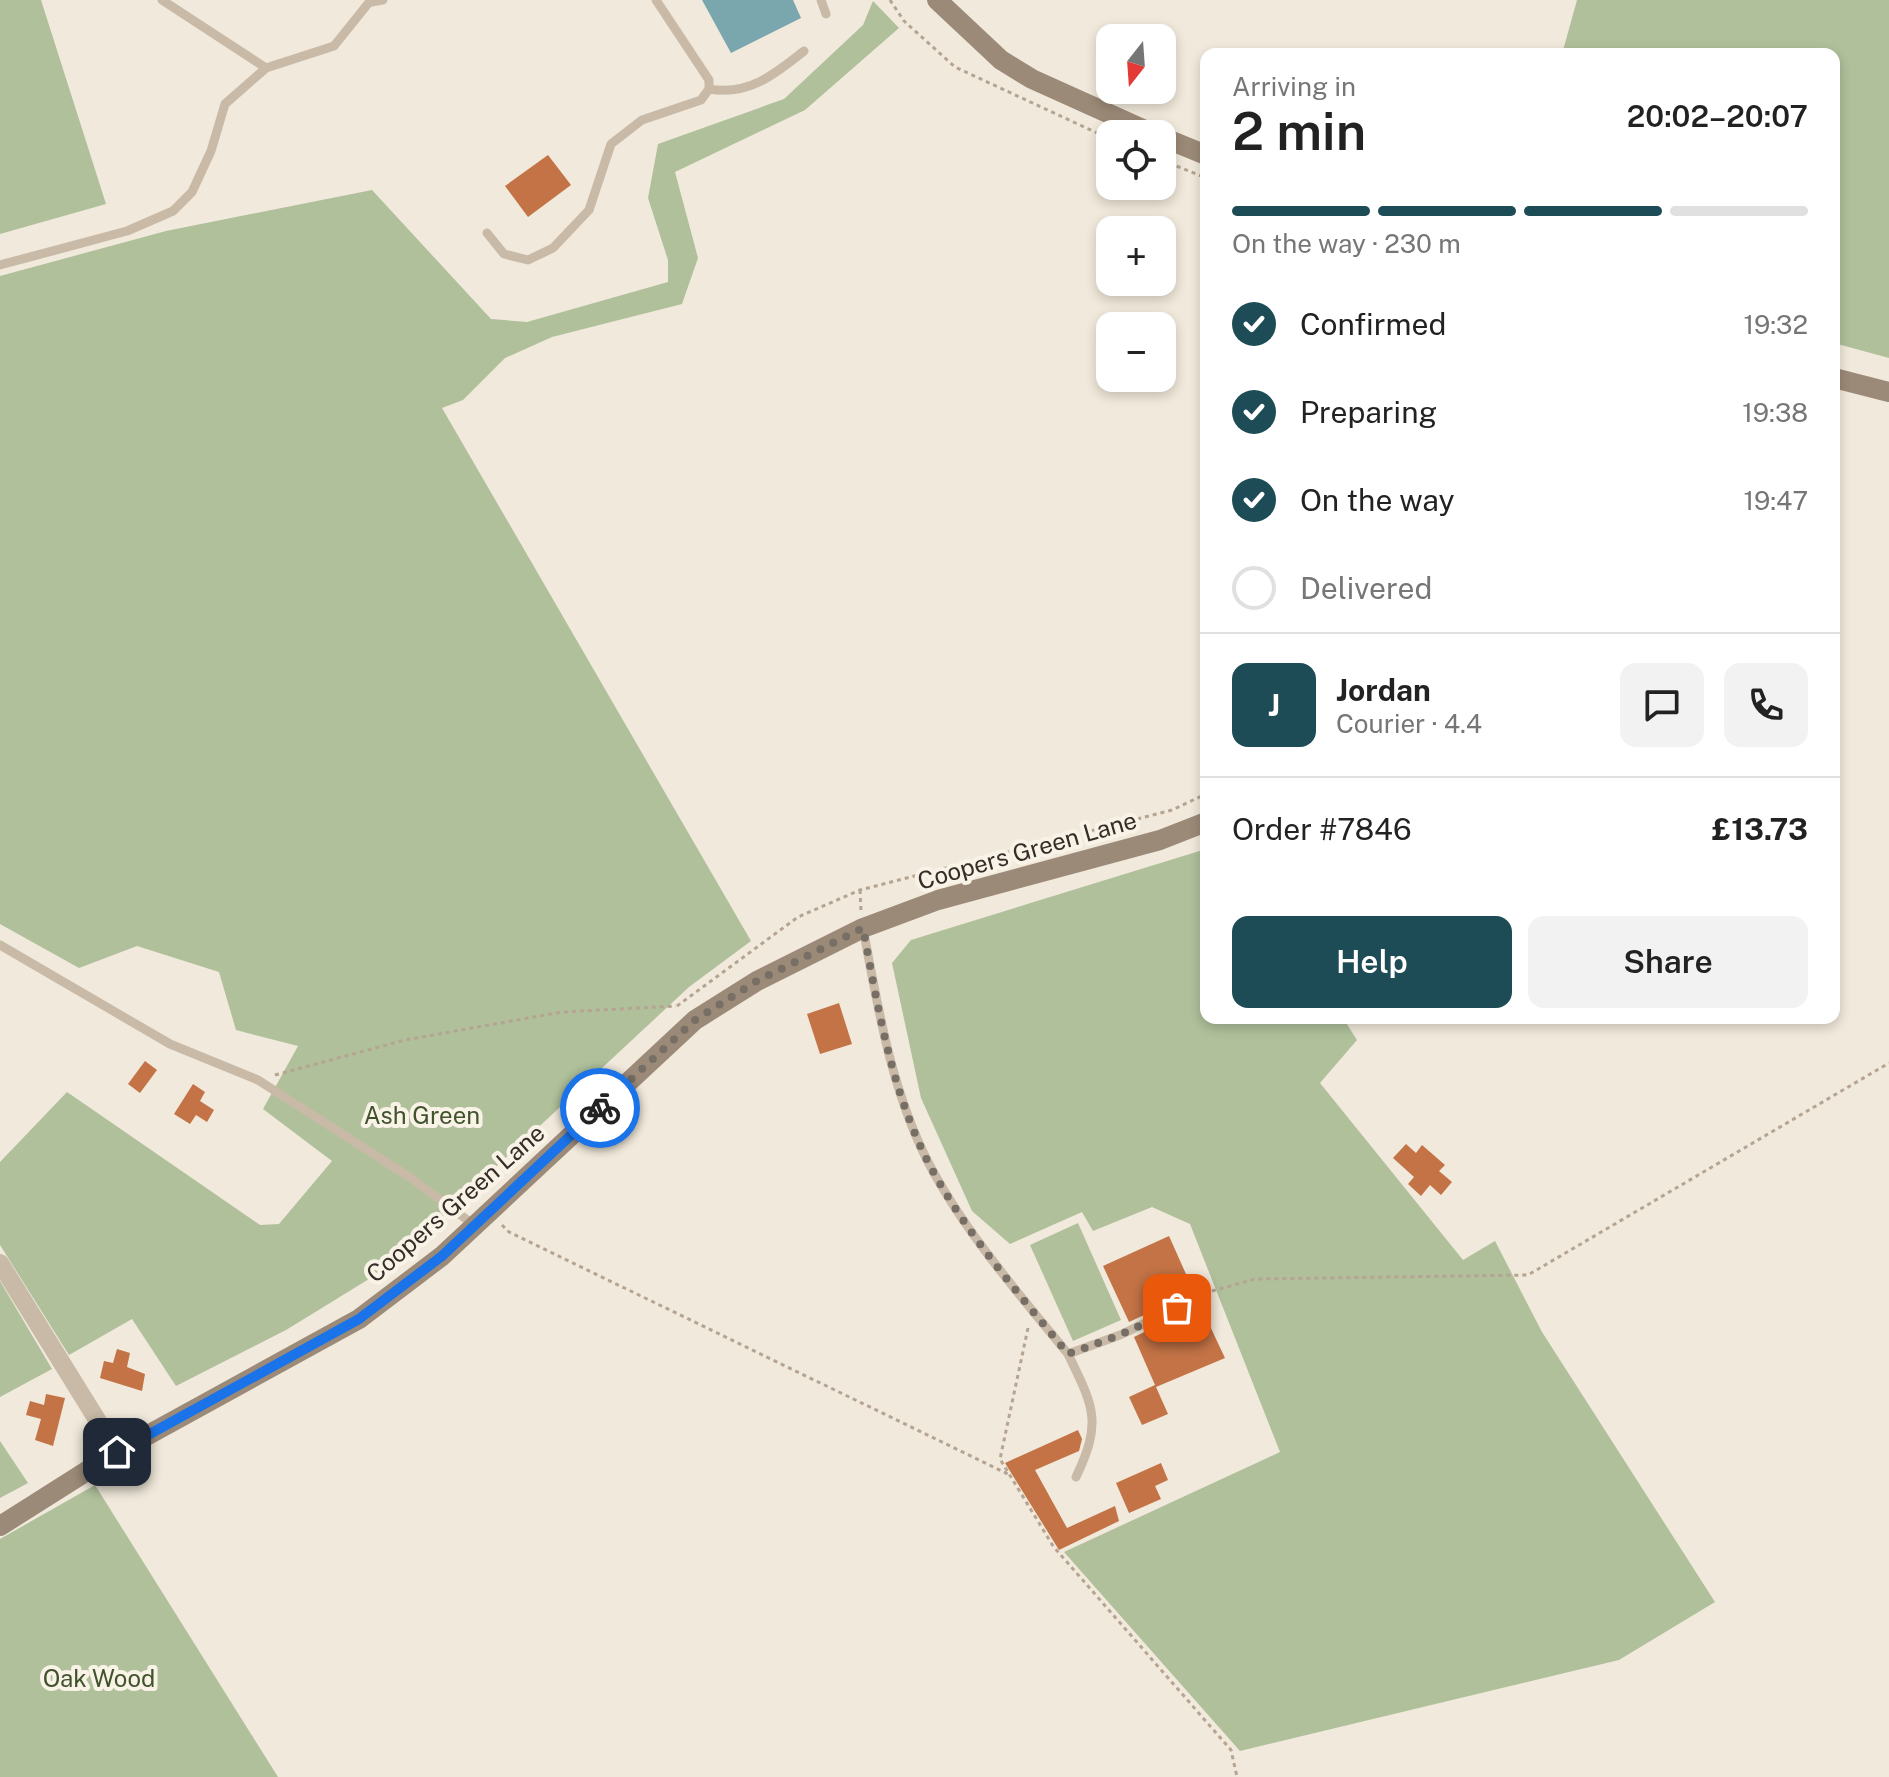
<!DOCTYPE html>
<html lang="en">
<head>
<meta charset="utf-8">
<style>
  body { margin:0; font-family:"Public Sans",sans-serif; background:#f2f2f2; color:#222; height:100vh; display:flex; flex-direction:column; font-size:30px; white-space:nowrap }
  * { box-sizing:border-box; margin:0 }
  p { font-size:26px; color:#767676 }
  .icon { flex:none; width:44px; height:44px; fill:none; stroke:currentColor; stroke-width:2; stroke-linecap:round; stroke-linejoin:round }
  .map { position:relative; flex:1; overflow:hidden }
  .side { position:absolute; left:1200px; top:48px; width:640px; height:976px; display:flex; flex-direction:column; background:#fff; border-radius:16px; box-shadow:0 4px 12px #0003 }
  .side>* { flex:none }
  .needle { width:52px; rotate:197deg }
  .fabs { position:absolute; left:1096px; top:24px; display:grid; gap:16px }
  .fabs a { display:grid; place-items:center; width:80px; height:80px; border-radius:16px; background:#fff; box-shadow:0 4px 12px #0003; font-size:40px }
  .pin { position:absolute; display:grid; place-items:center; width:68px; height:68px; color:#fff; margin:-34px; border-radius:16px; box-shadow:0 4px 12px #0006 }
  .courier { position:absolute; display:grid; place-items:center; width:80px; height:80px; margin:-40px; border:6px solid #1a73e8; border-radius:50%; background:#fff; color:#222; box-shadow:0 2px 10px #0007 }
  .headline em { font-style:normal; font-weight:600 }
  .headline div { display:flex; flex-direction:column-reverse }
  .headline { display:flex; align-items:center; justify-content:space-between; height:136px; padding:0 32px }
  h1 { font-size:52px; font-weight:600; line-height:60px }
  .bar { display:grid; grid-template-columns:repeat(4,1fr); gap:12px 8px; align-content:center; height:96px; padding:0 32px }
  .bar i { height:10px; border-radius:6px; background:#e0e0e0 }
  .bar .selected { background:#1e4c56 }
  .bar p { grid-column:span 4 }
  .line { display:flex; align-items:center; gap:20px; padding:0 32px; border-top:2px solid #e0e0e0 }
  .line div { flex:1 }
  .round { display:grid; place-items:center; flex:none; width:84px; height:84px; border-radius:16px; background:#f2f2f2 }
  ol { padding:0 32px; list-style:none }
  li { display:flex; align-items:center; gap:24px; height:88px }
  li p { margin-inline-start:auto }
  li .icon { padding:8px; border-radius:50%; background:#1e4c56; color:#fff; stroke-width:4 }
  li:last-child { color:#767676 }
  li i { width:44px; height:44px; border:4px solid #e0e0e0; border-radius:50% }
  .action { display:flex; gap:16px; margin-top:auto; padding:16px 32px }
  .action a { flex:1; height:92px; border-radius:16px; background:#1e4c56; color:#fff; font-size:32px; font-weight:600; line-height:92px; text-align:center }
  .action a+a { background:#f2f2f2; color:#222 }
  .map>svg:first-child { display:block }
</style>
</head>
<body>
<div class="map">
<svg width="1889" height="1777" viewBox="0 0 1889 1777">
  <rect width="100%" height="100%" fill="#f1e9db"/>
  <path fill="#afc09b" d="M0 0H41L106 204 0 234Z
    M1577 0H1889V358L1834 343V54H1562Z
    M873 1 899 28 805 110 675 172 698 258 682 304 552 337 505 358 463 400 442 408 751 941 689 987 427 1231 369 1279 286 1330 176 1386 132 1319 69 1355 0 1245V1162L67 1092 260 1225 279 1224 332 1161 263 1109 298 1046 236 1030 219 972 137 946 79 968 0 924V276L166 231 372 190 491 319 527 322 668 282V260L648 198 658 144 784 99 863 25Z
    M1206 849V1018H1343L1357 1040 1320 1083 1463 1260 1495 1241 1542 1332 1715 1602 1619 1660 1240 1751 1064 1552 1280 1452 1190 1224 1152 1207 1093 1231 1082 1212 1010 1244 972 1211 921 1098 892 963 911 940Z
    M1078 1223 1121 1320 1073 1341 1030 1245Z
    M0 1281 52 1369 0 1397Z
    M0 1441 28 1483 0 1498Z
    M95 1485 278 1777H0V1539Z"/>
  <path fill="#7aa6ae" d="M702 0H793L801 18 731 53Z"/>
  <path fill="#c37346" d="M548 155 571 185 528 217 505 186Z
    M839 1003 852 1044 820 1054 807 1014Z
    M145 1061 157 1070 140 1093 128 1084Z
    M193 1084 205 1092 200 1101 214 1110 207 1122 196 1115 190 1124 174 1114Z
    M1406 1144 1416 1153 1422 1145 1445 1165 1439 1171 1452 1182 1441 1195 1430 1185 1421 1196 1408 1184 1414 1177 1393 1158Z
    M1169 1236 1194 1292 1129 1322 1103 1266Z
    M1200 1305 1225 1358 1156 1387 1168 1414 1142 1425 1129 1397 1155 1385 1134 1337Z
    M117 1349 130 1353 127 1367 145 1374 142 1391 100 1378 104 1361 113 1363Z
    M46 1394 65 1398 53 1446 35 1440 41 1419 26 1415 30 1401 44 1405Z
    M1078 1430 1082 1439 1079 1451 1035 1470 1067 1528 1115 1506 1119 1521 1059 1550 1005 1463Z
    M1161 1463 1168 1480 1155 1486 1161 1499 1129 1513 1116 1483Z"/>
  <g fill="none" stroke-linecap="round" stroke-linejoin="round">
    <path stroke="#b5a491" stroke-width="3" stroke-dasharray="4 4" stroke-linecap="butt" d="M890 0 904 21 955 67 1110 139
      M1162 160 1206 178
      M860 890 861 911
      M677 1006 798 917 860 890 1172 810 1206 794
      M275 1075 405 1040 562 1012 676 1006
      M502 1225 509 1232 1008 1474
      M1212 1291 1255 1279 1528 1275 1889 1063
      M1028 1328 1000 1459 1053 1546 1231 1750 1237 1777"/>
    <path stroke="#c9baa7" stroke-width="9" d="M162 0 266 68
      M821 0 826 14
      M371 2 383 0
      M709 89C748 96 774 75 804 51
      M487 233 504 254 528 260 553 248 589 210 611 144 642 120 701 100 709 89V80L656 0
      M0 265 127 231 173 211 192 192 211 151 225 104 266 68 334 46 371 0
      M863 928C878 1008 891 1089 928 1162 964 1231 1019 1294 1068 1354L1120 1335 1200 1297
      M0 945 170 1044 258 1080 411 1178 474 1225
      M1068 1354C1093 1406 1103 1421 1076 1477"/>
    <path stroke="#c9baa7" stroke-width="18" d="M0 1263 117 1452"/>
    <path stroke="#9c8a78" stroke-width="20" d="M937 0 1001 60 1032 79 1154 134
      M1162 137 1206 155
      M1834 378 1889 392
      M0 1526 117 1452 359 1319 442 1256 695 1020 757 981 863 928 938 900 1160 840 1206 822"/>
  </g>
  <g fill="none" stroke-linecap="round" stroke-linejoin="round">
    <path stroke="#776f66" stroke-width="8" stroke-dasharray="0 14.4" d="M600 1108 695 1020 757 981 863 928C878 1008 891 1089 928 1162 964 1231 1019 1294 1068 1354L1120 1335 1177 1308"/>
    <path stroke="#1a73e8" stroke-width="10" d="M117 1452 359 1319 442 1256 600 1108"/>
  </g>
  <g text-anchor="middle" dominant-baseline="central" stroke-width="8" stroke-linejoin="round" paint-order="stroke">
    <g font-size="24" fill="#352d27" stroke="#f9f3e7">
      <text transform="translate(1027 850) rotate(-16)">Coopers Green Lane</text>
      <text transform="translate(455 1203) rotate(-41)">Coopers Green Lane</text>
    </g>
    <g font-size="24" fill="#40532c" stroke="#f9f3e7">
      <text x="422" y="1115">Ash Green</text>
      <text x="99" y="1678">Oak Wood</text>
    </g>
  </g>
</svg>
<div class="fabs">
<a><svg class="needle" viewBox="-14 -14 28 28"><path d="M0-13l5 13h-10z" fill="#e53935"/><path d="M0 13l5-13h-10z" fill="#767676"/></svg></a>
<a><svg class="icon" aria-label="locate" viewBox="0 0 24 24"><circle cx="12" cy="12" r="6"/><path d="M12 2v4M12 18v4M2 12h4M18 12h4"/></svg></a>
<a>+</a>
<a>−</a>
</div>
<div class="pin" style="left:1177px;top:1308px;background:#ea580c"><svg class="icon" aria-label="bag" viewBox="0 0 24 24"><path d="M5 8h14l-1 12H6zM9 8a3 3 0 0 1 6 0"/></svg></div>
<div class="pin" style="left:117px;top:1452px;background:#1f2937"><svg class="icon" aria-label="home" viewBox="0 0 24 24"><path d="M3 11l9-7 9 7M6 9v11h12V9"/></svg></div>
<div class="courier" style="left:600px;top:1108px"><svg class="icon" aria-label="bike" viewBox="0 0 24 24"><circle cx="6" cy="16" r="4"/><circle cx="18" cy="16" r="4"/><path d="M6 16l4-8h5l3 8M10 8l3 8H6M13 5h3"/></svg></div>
<section class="side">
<div class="headline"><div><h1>2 min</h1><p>Arriving in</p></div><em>20:02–20:07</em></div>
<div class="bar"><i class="selected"></i><i class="selected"></i><i class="selected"></i><i></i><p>On the way · 230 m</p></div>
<ol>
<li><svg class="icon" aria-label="check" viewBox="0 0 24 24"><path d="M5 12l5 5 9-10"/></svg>Confirmed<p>19:32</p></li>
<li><svg class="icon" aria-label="check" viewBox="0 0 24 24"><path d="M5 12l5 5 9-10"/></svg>Preparing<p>19:38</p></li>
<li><svg class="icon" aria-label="check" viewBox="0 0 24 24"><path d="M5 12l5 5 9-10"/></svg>On the way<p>19:47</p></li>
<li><i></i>Delivered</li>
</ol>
<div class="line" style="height:144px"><b class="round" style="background:#1e4c56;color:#fff">J</b><div><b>Jordan</b><p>Courier · 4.4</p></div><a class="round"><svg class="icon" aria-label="chat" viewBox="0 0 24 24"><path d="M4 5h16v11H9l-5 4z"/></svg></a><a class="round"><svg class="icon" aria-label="phone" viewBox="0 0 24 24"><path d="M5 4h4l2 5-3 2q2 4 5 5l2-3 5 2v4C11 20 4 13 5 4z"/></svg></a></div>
<div class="line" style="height:104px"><div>Order #7846</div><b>£13.73</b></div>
<div class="action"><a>Help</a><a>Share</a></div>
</section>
</div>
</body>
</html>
